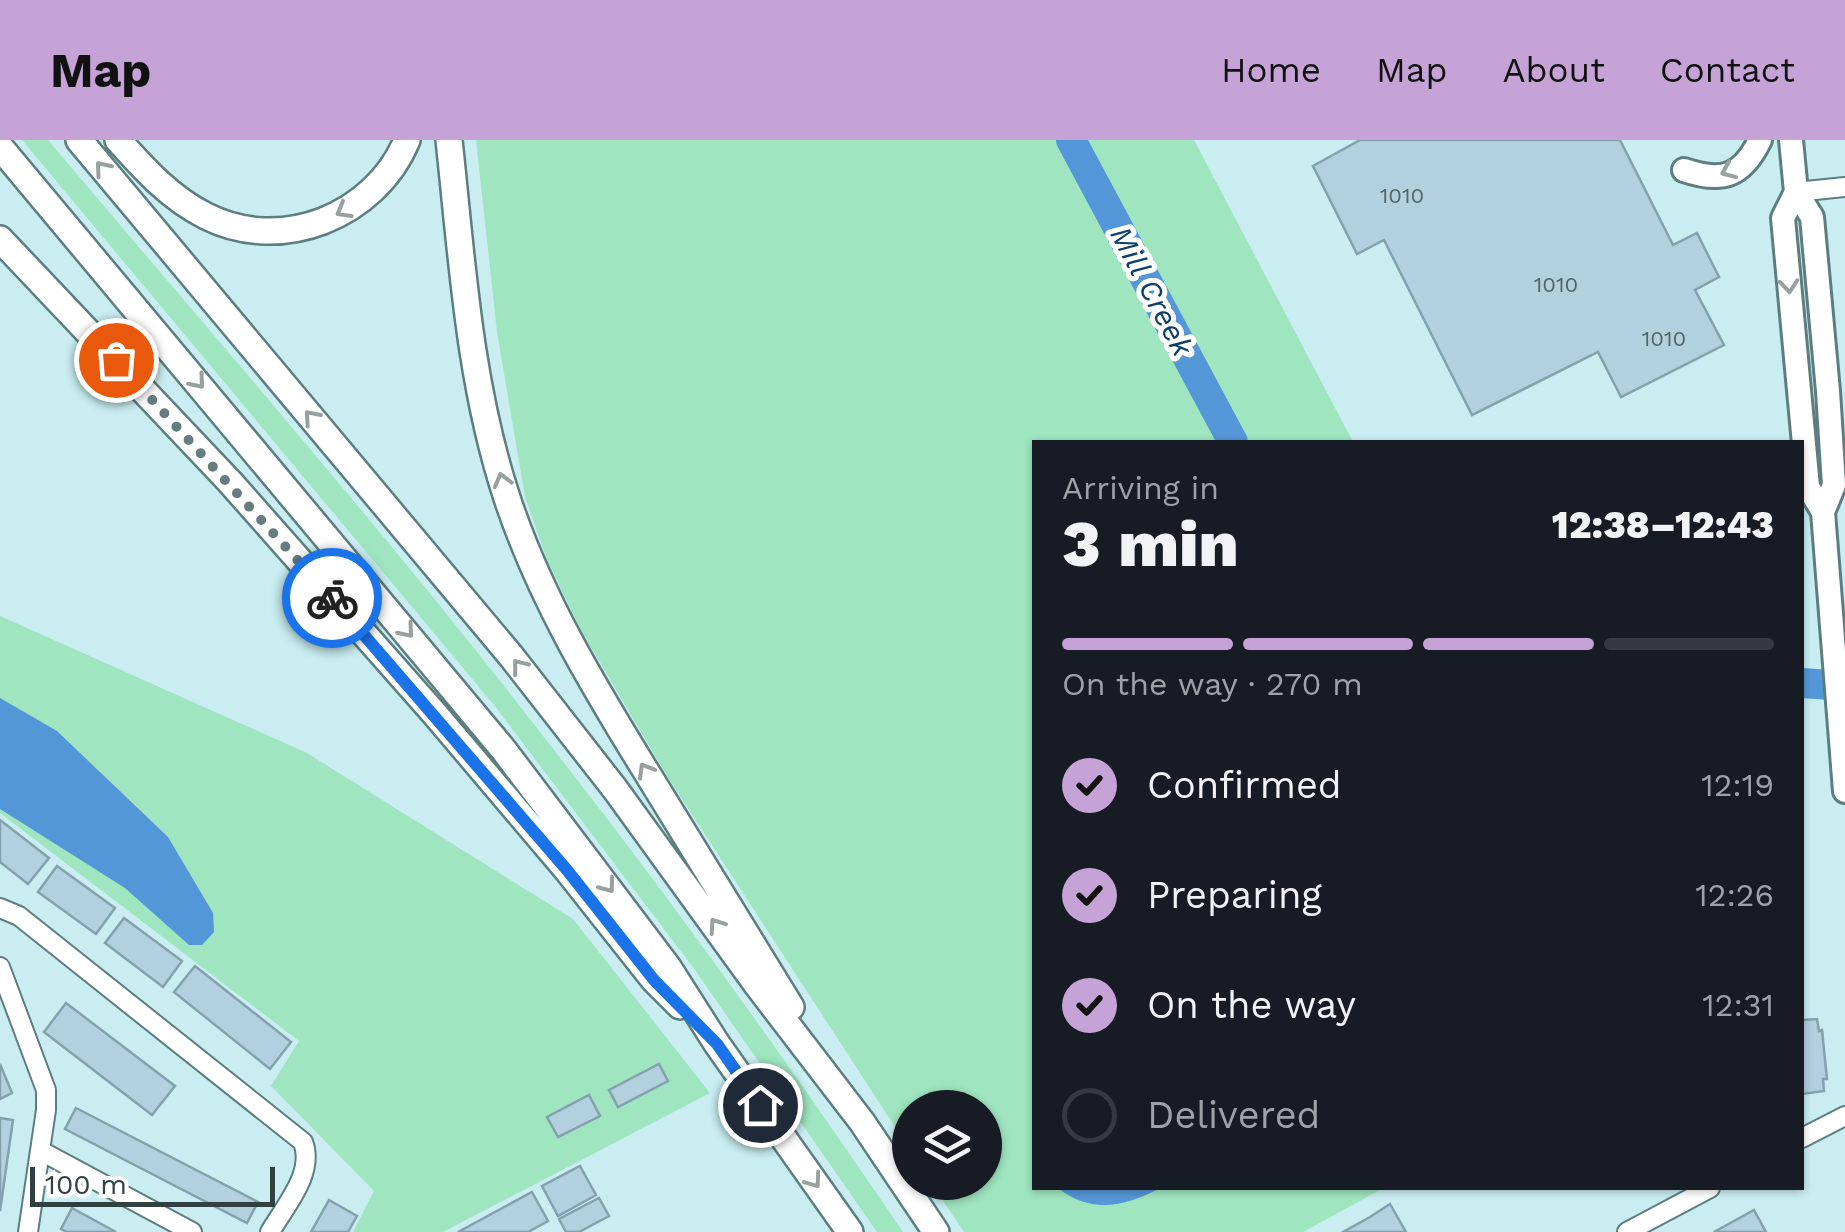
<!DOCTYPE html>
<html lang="en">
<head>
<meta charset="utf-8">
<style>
  body { margin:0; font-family:"Work Sans",sans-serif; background:#242831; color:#f1f3f6; height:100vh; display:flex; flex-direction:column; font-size:38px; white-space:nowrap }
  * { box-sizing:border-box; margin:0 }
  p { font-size:32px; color:#9ea1a6 }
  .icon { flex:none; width:55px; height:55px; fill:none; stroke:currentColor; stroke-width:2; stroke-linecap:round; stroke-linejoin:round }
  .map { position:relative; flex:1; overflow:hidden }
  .details { position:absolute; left:1032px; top:300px; width:772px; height:750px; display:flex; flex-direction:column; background:#171b24; border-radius:0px; box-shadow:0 2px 8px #0004 }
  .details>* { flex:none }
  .buttons { position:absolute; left:892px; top:950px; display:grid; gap:20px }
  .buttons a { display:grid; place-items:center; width:110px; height:110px; border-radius:50%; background:#171b24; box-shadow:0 2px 8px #0004; font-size:50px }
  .scale { position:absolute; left:30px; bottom:25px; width:245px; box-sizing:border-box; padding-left:10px; border:5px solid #314041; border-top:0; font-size:28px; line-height:35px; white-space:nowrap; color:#314041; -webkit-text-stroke:8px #fff; paint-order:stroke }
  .pin { position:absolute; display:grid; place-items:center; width:85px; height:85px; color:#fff; margin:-42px; border:5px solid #fff; border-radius:50%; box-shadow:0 2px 10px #0007 }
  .courier { position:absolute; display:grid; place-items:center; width:100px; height:100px; margin:-50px; border:8px solid #1a73e8; border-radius:50%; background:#fff; color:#222; box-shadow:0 2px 12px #0007 }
  .headline em { font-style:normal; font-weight:800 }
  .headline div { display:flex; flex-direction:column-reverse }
  .headline { display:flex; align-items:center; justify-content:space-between; height:170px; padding:0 30px }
  h1 { font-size:65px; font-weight:800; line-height:75px }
  .bar { display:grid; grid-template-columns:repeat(4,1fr); gap:15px 10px; align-content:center; height:120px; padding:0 30px }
  .bar i { height:12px; border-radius:8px; background:#363941 }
  .bar .selected { background:#c6a3d6 }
  .bar p { grid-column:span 4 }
  ol { padding:0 30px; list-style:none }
  li { display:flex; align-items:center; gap:30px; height:110px }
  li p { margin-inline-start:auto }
  li .icon { padding:10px; border-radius:50%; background:#c6a3d6; color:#111; stroke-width:4 }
  li:last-child { color:#9ea1a6 }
  li i { width:55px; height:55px; border:5px solid #363941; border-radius:50% }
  header { display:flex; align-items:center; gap:60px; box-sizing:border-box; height:140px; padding:0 50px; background:#c6a3d6; color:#111 }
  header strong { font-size:48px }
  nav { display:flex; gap:55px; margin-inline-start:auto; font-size:35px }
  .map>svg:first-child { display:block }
</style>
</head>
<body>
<header>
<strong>Map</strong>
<nav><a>Home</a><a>Map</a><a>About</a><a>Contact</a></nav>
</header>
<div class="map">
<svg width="1845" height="1092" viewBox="0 0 1845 1092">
  <rect width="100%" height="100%" fill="#c9edf1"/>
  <path fill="#9fe5c0" d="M22 0H48C216 199 388 395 547 601 672 760 789 924 903 1092H877L695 830 494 565Z
    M476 0H1194L1353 302H1035V1048L1380 1050 1303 1092H964L931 1043 985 1042V968H910V1010L667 636 582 492 548 422 525 357 497 192Z
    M0 476 307 613 573 779 710 953 443 1092H353L374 1051 271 946 299 901 0 673Z"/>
  <path fill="#5497d8" d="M0 558 57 591 168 697 213 773 214 792 202 805H189L125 748 0 669Z
    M1058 1048H1160C1125 1067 1091 1074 1058 1048Z"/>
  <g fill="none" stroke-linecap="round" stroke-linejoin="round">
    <path stroke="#5497d8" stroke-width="30" d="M1071 0 1233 302
      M1802 543 1845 546"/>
  </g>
  <path fill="#b2d0de" stroke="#84a1ae" stroke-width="2.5" d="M1360 0H1620L1673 105 1697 93 1719 137 1695 150 1724 205 1621 257 1598 212 1472 275 1384 100 1357 114 1313 26Z
    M0 680 49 718 28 744 0 722Z
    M57 726 115 768 96 794 38 752Z
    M124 778 182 821 163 847 105 803Z
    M195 826 291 902 270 929 174 852Z
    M66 863 175 946 152 975 44 892Z
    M1817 879 1819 891 1822 890 1827 939H1823L1824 951 1802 954V880Z
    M0 924 12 953 0 959Z
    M659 924 668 941 618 967 609 950Z
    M589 955 600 976 558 997 547 977Z
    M76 968 258 1062 247 1083 65 989Z
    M0 978 13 980 0 1071Z
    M580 1026 596 1055 558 1076 542 1046Z
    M532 1052 548 1081 528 1092H458Z
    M599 1058 609 1076 579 1092H566L559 1079Z
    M329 1060 357 1076 348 1092H311Z
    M1390 1064 1406 1092H1343L1370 1077Z
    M72 1068 116 1092H67L61 1089Z
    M1754 1070 1766 1092H1714Z"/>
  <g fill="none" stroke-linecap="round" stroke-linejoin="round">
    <defs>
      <path id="minor" d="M1796 52 1845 47
        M0 768 19 776 303 1002C315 1033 285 1066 270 1092
        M0 827 46 950V970L28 1092
        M1802 998 1845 976
        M41 1011 192 1092
        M1627 1092 1710 1048"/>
      <path id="major" d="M1791 0 1796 52 1812 77 1828 251 1834 345 1823 372
        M1684 30C1722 43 1742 37 1760 0
        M1796 52 1783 78 1808 347 1823 372 1845 651"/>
      <path id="highway" d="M79 0 511 516 615 649 757 845 862 982 936 1092
        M118 0C144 29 170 58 206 76 281 114 375 77 407 0
        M449 0C462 120 469 243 507 358 539 455 591 542 644 628 693 708 742 787 791 867
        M0 7 503 609 668 827 717 904 850 1092
        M0 99 230 342 434 573 567 730 654 840 680 866"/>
    </defs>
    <use href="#minor" stroke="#5d7e81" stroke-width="22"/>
    <use href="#major" stroke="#5d7e81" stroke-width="28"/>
    <use href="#highway" stroke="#5d7e81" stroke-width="30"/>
    <use href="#minor" stroke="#fff" stroke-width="18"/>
    <use href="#major" stroke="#fff" stroke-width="22"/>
    <use href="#highway" stroke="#fff" stroke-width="25"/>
  </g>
  <defs><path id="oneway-chevron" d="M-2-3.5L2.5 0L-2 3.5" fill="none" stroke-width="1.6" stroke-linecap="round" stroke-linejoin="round" transform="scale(2.5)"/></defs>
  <g stroke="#98a0a0">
    <use href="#oneway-chevron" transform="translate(102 28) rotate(-130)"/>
    <use href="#oneway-chevron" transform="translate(1728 31) rotate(157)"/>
    <use href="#oneway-chevron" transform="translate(343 71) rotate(150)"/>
    <use href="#oneway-chevron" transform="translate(1789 146) rotate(85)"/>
    <use href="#oneway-chevron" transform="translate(198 242) rotate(50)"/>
    <use href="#oneway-chevron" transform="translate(311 277) rotate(-131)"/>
    <use href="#oneway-chevron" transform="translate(502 340) rotate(-105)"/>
    <use href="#oneway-chevron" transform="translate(407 491) rotate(50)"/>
    <use href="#oneway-chevron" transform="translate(519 526) rotate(-128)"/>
    <use href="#oneway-chevron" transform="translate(645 630) rotate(-121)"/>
    <use href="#oneway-chevron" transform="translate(608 746) rotate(53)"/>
    <use href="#oneway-chevron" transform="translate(716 785) rotate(-125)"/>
    <use href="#oneway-chevron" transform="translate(814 1041) rotate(54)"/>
  </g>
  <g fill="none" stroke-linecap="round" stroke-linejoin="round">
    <path stroke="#667d7f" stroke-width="10" stroke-dasharray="0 18" d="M116 220 332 458"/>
    <path stroke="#1a73e8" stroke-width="12" d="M332 458 567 730 654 840 717 904 760 965"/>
  </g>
  <g text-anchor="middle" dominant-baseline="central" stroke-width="10" stroke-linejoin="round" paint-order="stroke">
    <g font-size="22" fill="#516468">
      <text x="1402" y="55">1010</text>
      <text x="1556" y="144">1010</text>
      <text x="1664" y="198">1010</text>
    </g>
    <g font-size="30" font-style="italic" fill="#0b3e68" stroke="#fff">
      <text transform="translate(1152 151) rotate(62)">Mill Creek</text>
    </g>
  </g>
</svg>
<div class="buttons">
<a><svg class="icon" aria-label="layers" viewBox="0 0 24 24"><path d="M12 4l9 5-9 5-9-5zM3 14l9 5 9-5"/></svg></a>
</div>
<div class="scale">100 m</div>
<div class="pin" style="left:116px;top:220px;background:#ea580c"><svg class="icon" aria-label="bag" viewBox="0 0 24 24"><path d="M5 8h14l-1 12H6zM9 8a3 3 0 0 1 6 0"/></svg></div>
<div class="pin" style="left:760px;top:965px;background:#1f2937"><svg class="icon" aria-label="home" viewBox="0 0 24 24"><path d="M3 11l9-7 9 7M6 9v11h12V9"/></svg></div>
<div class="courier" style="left:332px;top:458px"><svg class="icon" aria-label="bike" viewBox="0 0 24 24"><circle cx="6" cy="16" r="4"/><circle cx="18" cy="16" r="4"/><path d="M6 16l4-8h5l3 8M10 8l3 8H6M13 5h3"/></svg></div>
<section class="details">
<div class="headline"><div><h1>3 min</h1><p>Arriving in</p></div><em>12:38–12:43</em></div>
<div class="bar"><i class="selected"></i><i class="selected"></i><i class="selected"></i><i></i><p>On the way · 270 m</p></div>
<ol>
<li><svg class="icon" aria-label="check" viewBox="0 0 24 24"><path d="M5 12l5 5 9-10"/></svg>Confirmed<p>12:19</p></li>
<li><svg class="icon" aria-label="check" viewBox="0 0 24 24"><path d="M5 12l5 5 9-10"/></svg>Preparing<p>12:26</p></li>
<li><svg class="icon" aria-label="check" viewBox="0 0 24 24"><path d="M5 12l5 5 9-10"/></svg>On the way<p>12:31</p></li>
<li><i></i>Delivered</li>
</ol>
</section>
</div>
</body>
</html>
